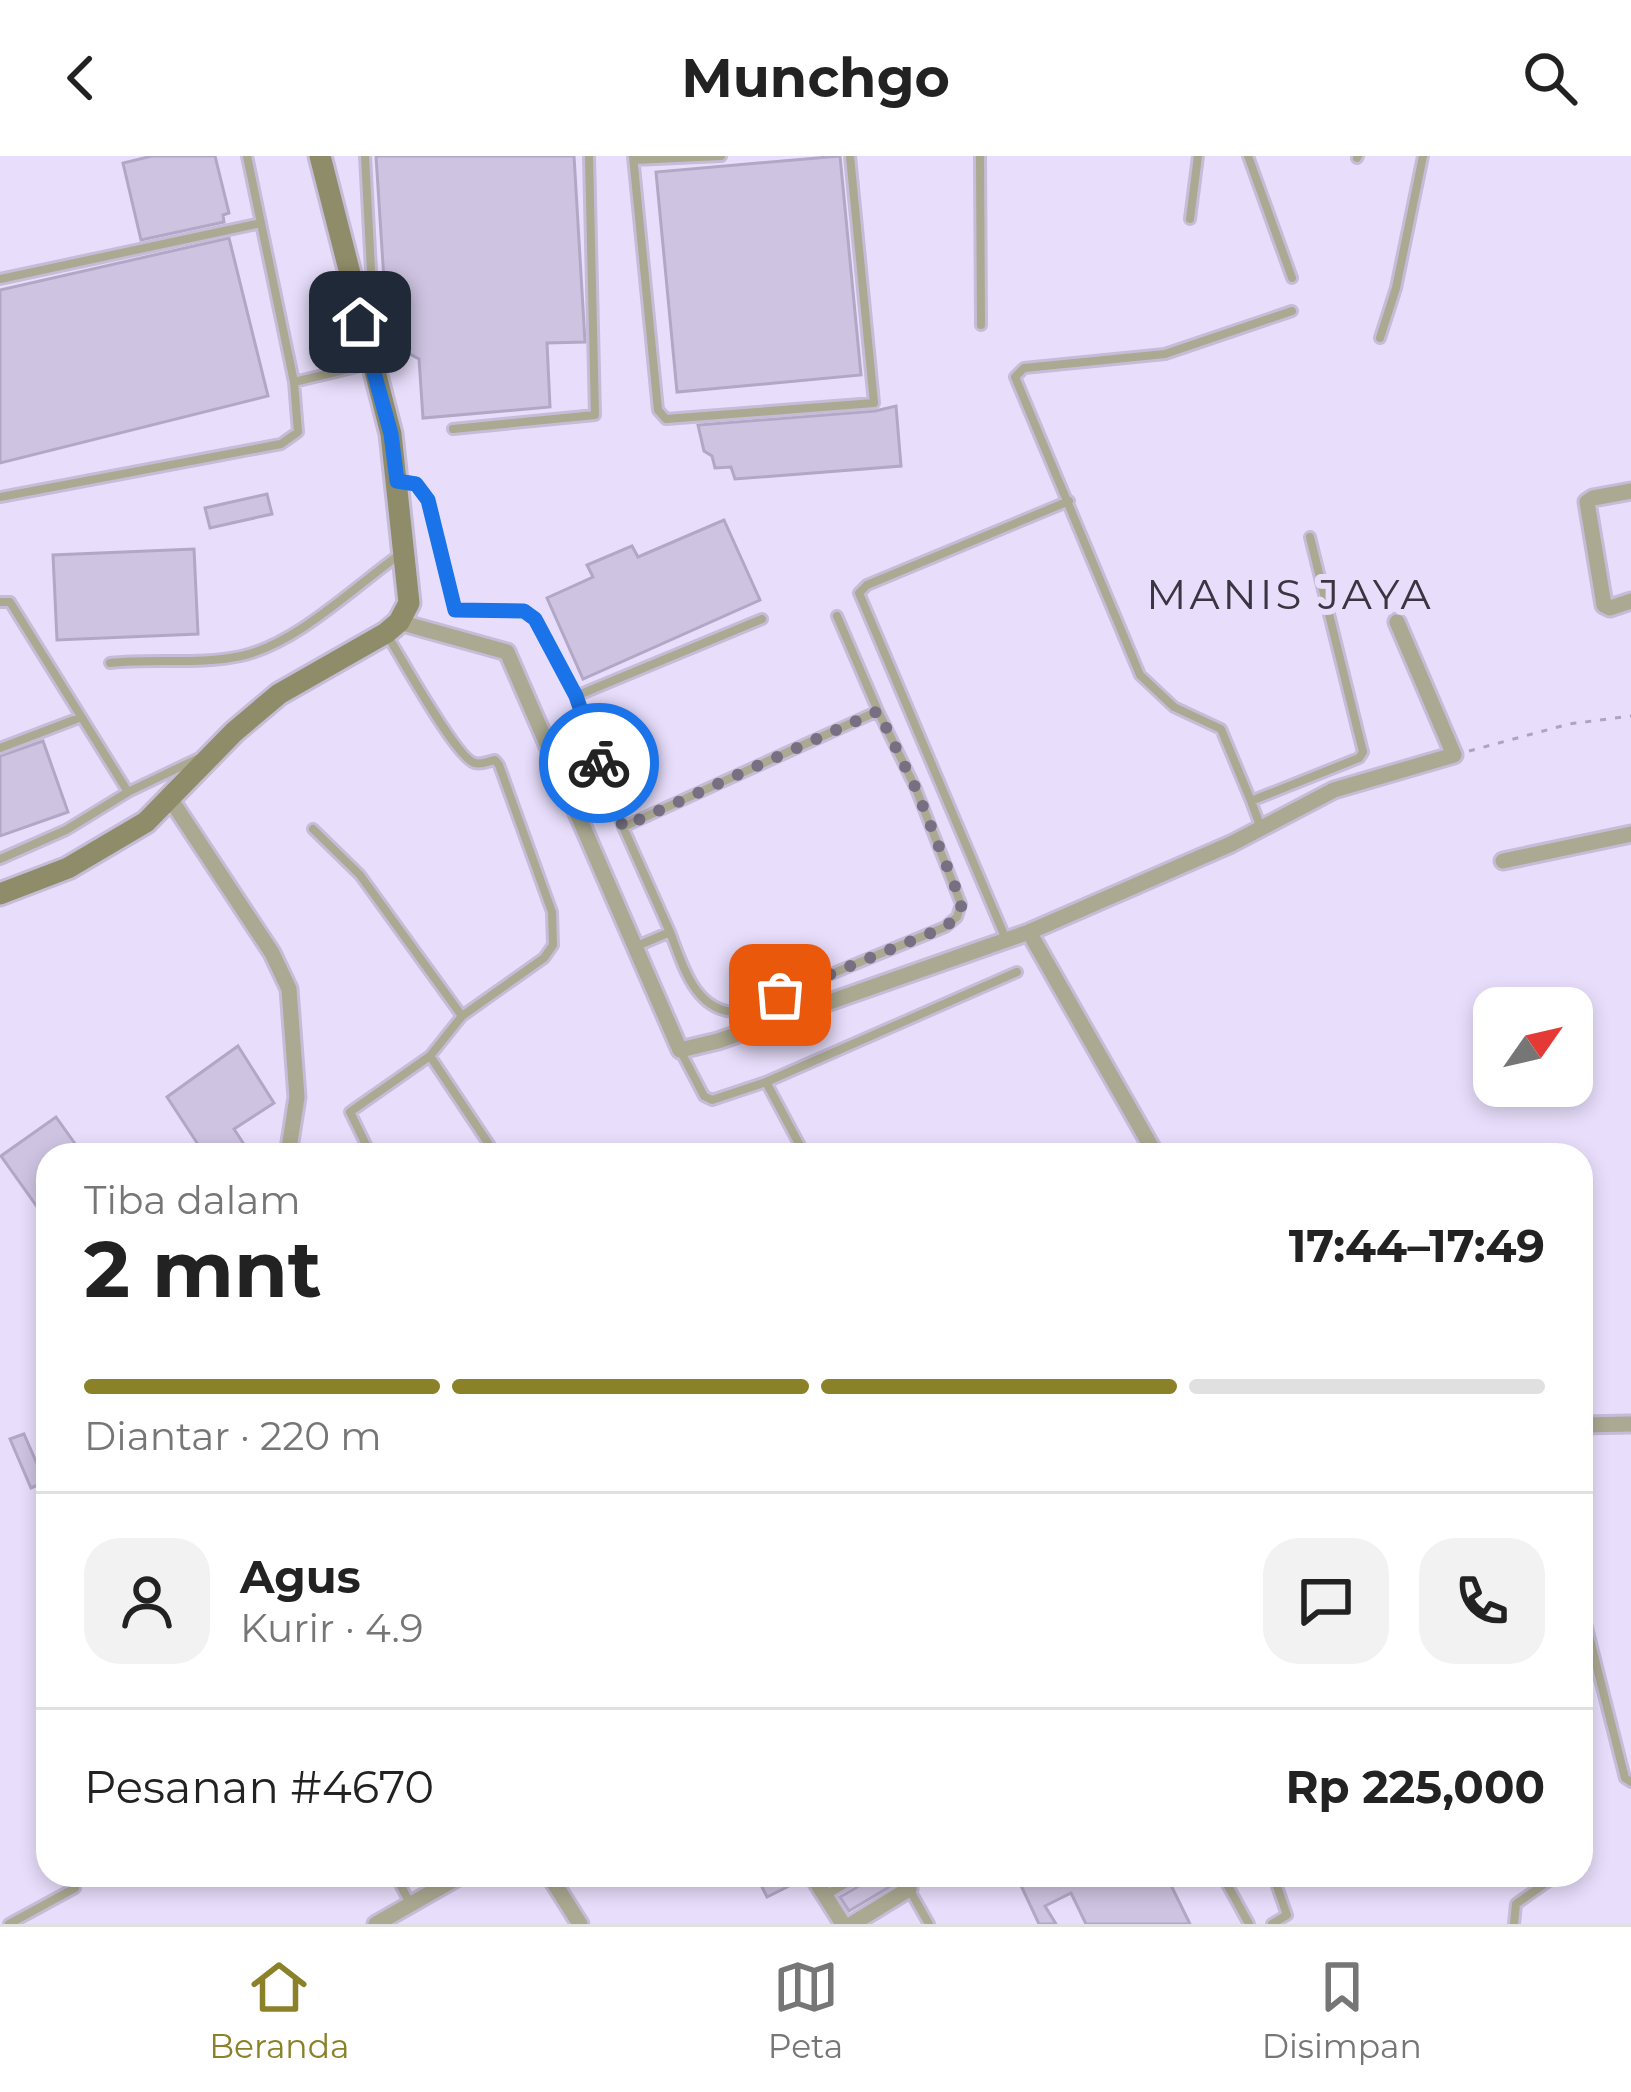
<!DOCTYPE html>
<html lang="id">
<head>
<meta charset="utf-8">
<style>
  body { margin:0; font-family:Montserrat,sans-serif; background:#f2f2f2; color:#222; height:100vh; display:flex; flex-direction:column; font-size:45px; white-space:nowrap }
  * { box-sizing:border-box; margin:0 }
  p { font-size:39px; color:#767676 }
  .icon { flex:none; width:66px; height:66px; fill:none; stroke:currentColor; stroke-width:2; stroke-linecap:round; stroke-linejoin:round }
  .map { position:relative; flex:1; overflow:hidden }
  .details { position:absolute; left:36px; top:987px; width:1557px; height:744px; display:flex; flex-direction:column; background:#fff; border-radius:36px; box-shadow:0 6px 18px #0003 }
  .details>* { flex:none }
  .needle { width:78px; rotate:56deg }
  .buttons { position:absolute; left:1473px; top:831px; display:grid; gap:24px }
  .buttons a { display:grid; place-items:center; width:120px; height:120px; border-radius:24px; background:#fff; box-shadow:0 6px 18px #0003; font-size:60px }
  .pin { position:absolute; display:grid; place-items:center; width:102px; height:102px; color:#fff; margin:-51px; border-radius:24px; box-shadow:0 6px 18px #0006 }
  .courier { position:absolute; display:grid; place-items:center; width:120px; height:120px; margin:-60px; border:9px solid #1a73e8; border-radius:50%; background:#fff; color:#222; box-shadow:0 3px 15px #0007 }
  .overview em { font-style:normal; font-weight:700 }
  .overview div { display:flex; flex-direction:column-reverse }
  .overview { display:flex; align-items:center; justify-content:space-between; height:204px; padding:0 48px }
  h1 { font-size:78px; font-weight:700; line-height:90px }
  .bar { display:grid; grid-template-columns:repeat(4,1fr); gap:18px 12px; align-content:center; height:144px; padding:0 48px }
  .bar i { height:15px; border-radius:9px; background:#e0e0e0 }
  .bar .selected { background:#8a8129 }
  .bar p { grid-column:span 4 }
  .line { display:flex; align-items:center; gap:30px; padding:0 48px; border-top:3px solid #e0e0e0 }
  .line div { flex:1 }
  .round { display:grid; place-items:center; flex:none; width:126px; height:126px; border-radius:36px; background:#f2f2f2 }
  header { display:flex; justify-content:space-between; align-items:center; height:156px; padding:0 48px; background:#fff; font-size:54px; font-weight:700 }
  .dock { display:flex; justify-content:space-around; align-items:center; height:168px; border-top:3px solid #e0e0e0; background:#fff; font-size:33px; color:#767676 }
  .dock a { display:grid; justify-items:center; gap:6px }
  .dock .selected { color:#8a8129 }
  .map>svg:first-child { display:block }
</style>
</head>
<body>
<header><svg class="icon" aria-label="back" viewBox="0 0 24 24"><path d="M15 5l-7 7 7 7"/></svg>Munchgo<svg class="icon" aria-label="search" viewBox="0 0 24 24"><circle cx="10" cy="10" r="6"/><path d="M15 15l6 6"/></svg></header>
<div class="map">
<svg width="1631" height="1768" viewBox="0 0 1631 1768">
  <rect width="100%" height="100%" fill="#e8defc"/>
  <path fill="#cec4e2" stroke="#b2a8c5" stroke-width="3" d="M152 0H215L229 57 223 59 224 66 141 84 123 7Z
    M376 0H574L585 186 547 187 550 251 423 262 419 203 406 196 401 170 387 171Z
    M840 0 861 219 677 236 656 16Z
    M229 82 268 240 0 307V134Z
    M896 250 901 310 735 323 731 311 715 312 712 300 704 295 698 269 875 255Z
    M267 338 272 358 210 372 205 352Z
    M724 364 760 444 583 523 547 442 593 421 587 409 632 390 638 401Z
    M194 393 198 478 57 484 53 399Z
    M43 585 68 656 0 680V600Z
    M238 890 274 947 234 973 251 999H205L167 941Z
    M56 961 83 999H48V1066L1 1000Z
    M24 1278 45 1326 31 1332 10 1283Z
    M756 1719H800L801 1724 767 1741Z
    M878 1719H893L896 1727 849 1755 840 1741Z
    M1016 1719H1166L1190 1768H1086L1071 1737 1045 1750 1056 1768H1039Z"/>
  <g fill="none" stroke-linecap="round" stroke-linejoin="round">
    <defs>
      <path id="lane" d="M365 0 372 133
        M633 0 658 254 666 263 874 247 850 0
        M980 0 981 169
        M1248 0 1292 122
        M1357 2 1358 0
        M634 4 721 0
        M1190 63 1198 0
        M0 123 261 67
        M1292 155 1165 198 1024 212 1015 221 1140 519 1174 551 1221 573 1251 645 1359 602 1363 596 1310 381
        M1380 182 1396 132 1423 0
        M294 226 369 208
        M453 273 595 259 589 0
        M398 325 416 328 428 344 455 454 524 455 535 463 576 540
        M0 341 281 288 298 276 294 226 247 0
        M0 446H10L128 636 197 603
        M837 460 878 555
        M387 479C400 499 457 604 475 607 482 609 488 605 495 604L499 609 552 756 553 789 544 802 462 860 430 900 496 999
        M110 507C153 502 199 509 241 500 296 488 353 432 399 399
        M0 592 79 562
        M1251 645 1261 672
        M623 671 878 555 916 633 961 748 957 761 945 771 739 856C696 858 683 810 670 776
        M313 673 360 719 462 860
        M0 703 66 674 128 636
        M1005 781 859 437 867 429 1069 345
        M637 790 670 776 623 671 576 540 762 463
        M680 894 704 940 712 944 766 926 1017 816
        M766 926 805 999
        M371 999 350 956 430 900
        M1581 1448 1625 1622 1631 1626
        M395 1719 410 1747
        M901 1719 929 1768
        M1222 1719 1249 1768
        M826 1739 860 1719
        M9 1768 75 1732
        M1272 1768 1287 1759 1273 1719
        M1514 1768 1516 1748 1557 1719"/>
      <path id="street" d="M1631 335 1593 342 1587 346 1604 449 1610 452 1631 445
        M399 466 507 496 680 894 718 885 1029 776 1231 688 1334 634 1454 599 1397 466
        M171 644 272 797 289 833 297 941 288 999
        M1503 705 1631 678
        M1029 776 1156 999
        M1581 1269 1631 1268
        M549 1719 580 1768
        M812 1719 843 1768
        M376 1768 462 1719
        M852 1768 909 1733"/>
      <path id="secondary" d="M0 738 68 712 146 666 234 576 279 538 386 477 399 466 409 447 391 278 320 0"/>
    </defs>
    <use href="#lane" stroke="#c5bcd7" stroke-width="14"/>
    <use href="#street" stroke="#c5bcd7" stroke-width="21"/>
    <use href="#secondary" stroke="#c5bcd7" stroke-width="27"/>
    <path stroke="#ada5bd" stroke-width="3" stroke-dasharray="6 9" stroke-linecap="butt" d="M1469 595 1569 568 1631 560"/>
    <use href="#lane" stroke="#aba991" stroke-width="8"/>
    <use href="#street" stroke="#aba991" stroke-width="15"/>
    <use href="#secondary" stroke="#8f8c69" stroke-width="21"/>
  </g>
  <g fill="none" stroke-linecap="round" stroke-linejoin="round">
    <path stroke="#767082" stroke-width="12" stroke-dasharray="0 21.6" d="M599 607 623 671 878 555 916 633 962 748 957 761 945 771 780 839"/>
    <path stroke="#1a73e8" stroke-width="15" d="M360 166 391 278 397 325 416 328 428 344 455 454 524 455 535 463 576 540 599 607"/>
  </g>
  <g text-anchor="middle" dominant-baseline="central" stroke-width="12" stroke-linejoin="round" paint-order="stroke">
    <g font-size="42" letter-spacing="3" fill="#393541" stroke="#e8defc">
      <text x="1290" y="438">MANIS JAYA</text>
    </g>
  </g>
</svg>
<div class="buttons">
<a><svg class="needle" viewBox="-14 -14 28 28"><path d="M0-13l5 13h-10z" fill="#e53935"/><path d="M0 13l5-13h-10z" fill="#767676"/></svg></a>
</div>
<div class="pin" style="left:780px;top:839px;background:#ea580c"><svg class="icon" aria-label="bag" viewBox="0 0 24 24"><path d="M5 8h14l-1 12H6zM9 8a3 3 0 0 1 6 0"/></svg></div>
<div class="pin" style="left:360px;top:166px;background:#1f2937"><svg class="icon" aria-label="home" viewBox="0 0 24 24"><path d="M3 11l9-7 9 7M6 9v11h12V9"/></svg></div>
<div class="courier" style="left:599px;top:607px"><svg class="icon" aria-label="bike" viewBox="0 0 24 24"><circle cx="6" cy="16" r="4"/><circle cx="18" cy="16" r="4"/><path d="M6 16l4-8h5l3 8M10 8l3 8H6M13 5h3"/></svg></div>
<section class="details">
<div class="overview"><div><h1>2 mnt</h1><p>Tiba dalam</p></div><em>17:44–17:49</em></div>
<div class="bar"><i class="selected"></i><i class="selected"></i><i class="selected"></i><i></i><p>Diantar · 220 m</p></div>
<div class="line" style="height:216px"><a class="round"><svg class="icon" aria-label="person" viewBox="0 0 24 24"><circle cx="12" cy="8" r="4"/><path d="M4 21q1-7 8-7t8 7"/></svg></a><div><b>Agus</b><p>Kurir · 4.9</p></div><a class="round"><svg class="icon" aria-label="chat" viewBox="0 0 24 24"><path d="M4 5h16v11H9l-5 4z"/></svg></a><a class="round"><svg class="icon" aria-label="phone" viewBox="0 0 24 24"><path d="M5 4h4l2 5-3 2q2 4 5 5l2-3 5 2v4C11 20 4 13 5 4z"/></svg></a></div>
<div class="line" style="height:156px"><div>Pesanan #4670</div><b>Rp 225,000</b></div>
</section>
</div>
<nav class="dock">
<a class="selected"><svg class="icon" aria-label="home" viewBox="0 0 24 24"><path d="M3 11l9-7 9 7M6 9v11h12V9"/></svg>Beranda</a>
<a><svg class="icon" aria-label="map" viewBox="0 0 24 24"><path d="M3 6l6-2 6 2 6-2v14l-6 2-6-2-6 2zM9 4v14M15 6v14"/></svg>Peta</a>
<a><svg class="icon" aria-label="saved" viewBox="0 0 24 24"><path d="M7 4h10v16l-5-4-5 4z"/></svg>Disimpan</a>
</nav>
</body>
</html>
